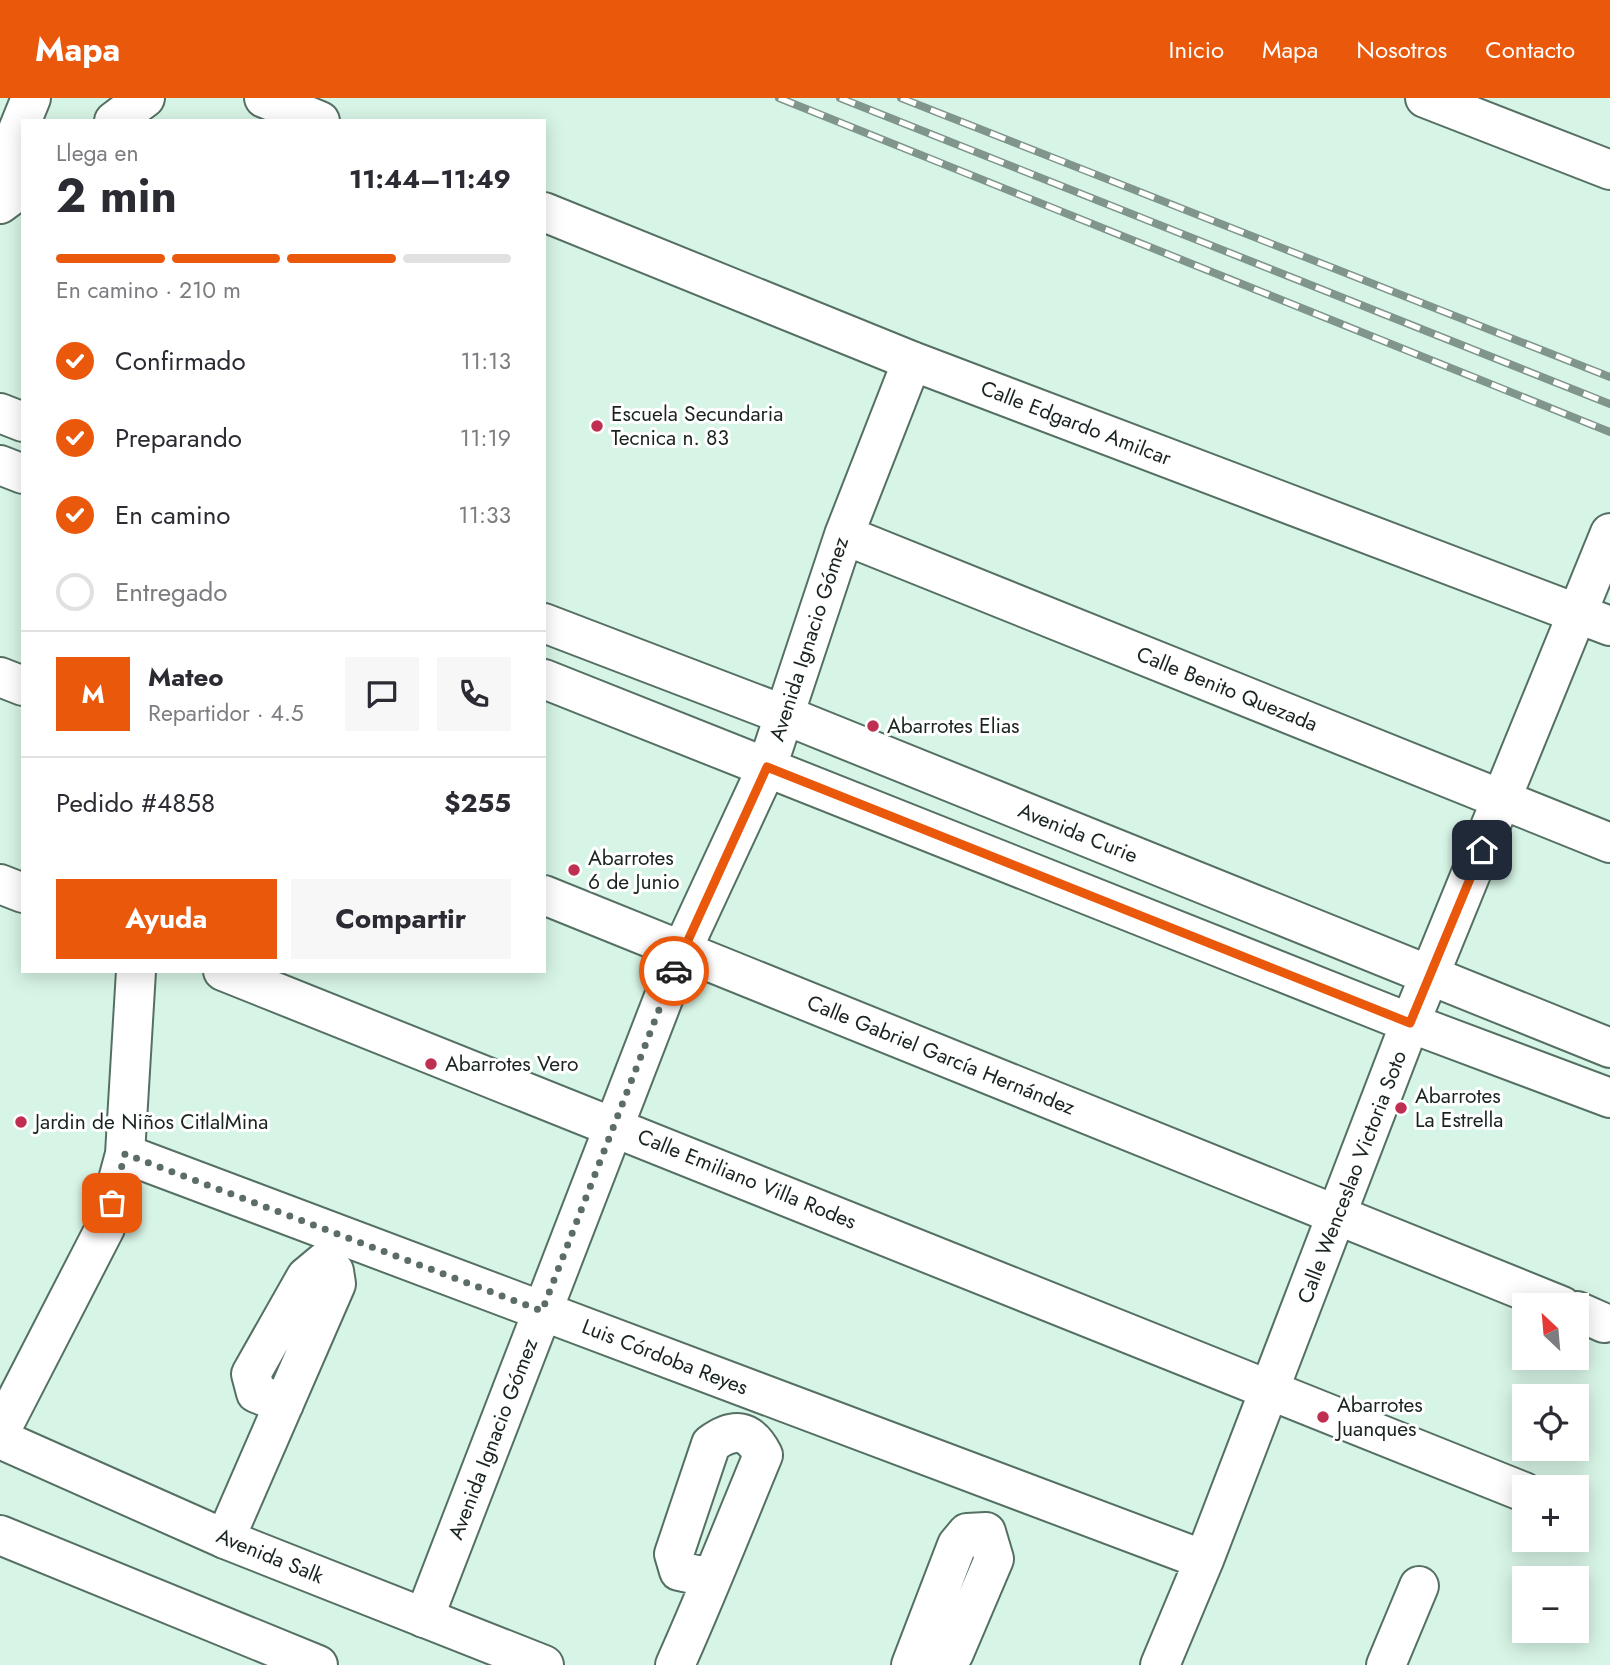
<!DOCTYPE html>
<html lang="es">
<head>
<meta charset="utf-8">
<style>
  body { margin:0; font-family:Jost,sans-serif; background:#f7f7f7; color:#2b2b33; height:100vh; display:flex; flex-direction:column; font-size:26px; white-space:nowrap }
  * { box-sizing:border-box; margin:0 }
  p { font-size:23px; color:#7c7c81 }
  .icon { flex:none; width:38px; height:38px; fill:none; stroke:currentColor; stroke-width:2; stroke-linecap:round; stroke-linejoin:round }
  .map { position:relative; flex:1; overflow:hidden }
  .drawer { position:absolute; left:21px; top:21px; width:525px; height:854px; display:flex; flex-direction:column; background:#fff; border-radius:0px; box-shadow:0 4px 18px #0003 }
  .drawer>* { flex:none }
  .needle { width:46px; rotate:334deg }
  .controls { position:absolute; left:1512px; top:1195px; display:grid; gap:14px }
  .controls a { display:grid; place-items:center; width:77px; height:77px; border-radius:0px; background:#fff; box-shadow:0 4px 18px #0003; font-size:35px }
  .pin { position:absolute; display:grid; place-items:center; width:60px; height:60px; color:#fff; margin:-30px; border-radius:14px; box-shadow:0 4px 10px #0006 }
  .courier { position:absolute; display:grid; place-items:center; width:70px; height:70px; margin:-35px; border:5px solid #ea580c; border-radius:50%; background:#fff; color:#222; box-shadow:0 2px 9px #0007 }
  .overview em { font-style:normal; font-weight:700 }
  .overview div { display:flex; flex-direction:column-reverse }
  .overview { display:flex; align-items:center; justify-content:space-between; height:119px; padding:0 35px }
  h1 { font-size:46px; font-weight:700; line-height:52px }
  .bar { display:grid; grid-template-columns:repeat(4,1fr); gap:10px 7px; align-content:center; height:84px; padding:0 35px }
  .bar i { height:9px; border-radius:5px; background:#e1e1e2 }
  .bar .current { background:#ea580c }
  .bar p { grid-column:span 4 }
  .line { display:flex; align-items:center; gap:18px; padding:0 35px; border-top:2px solid #e1e1e2 }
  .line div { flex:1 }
  .round { display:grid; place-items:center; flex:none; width:74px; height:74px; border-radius:0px; background:#f7f7f7 }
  ol { padding:0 35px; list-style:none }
  li { display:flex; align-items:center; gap:21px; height:77px }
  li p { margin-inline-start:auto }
  li .icon { padding:7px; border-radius:50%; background:#ea580c; color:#fff; stroke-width:4 }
  li:last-child { color:#7c7c81 }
  li i { width:38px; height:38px; border:4px solid #e1e1e2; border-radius:50% }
  .action { display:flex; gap:14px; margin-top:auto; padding:14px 35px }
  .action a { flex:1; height:80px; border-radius:0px; background:#ea580c; color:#fff; font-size:28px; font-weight:700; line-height:80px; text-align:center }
  .action a+a { background:#f7f7f7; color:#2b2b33 }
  header { display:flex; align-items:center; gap:42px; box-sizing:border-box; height:98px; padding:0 35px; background:#ea580c; color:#fff }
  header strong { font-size:33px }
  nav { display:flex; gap:38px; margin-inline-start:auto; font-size:24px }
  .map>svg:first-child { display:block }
</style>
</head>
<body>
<header>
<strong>Mapa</strong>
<nav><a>Inicio</a><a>Mapa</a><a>Nosotros</a><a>Contacto</a></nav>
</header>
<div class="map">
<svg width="1610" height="1567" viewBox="0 0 1610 1567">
  <rect width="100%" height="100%" fill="#d7f5e6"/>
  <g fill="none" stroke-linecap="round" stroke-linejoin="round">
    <defs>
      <path id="minor" d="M264 0 320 23
        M1425 0 1610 72
        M0 76 31 0
        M544 114 912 263 1610 528
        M0 315 23 324
        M0 367 23 376
        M844 437 1610 745
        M544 525 782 616 1610 950
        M0 579 23 588
        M544 581 1410 925 1610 1000
        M0 786 23 795
        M544 797 1562 1208
        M223 873 1524 1394
        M125 1056 1204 1462
        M1577 1213 1604 1225
        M0 1334 105 1130 125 1056 136 873
        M225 1441 336 1186 334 1173 324 1164 306 1179 251 1276 256 1295 284 1306
        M424 1520 682 852 767 669 844 437 912 263
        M675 1567C706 1498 734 1427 763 1357 750 1331 734 1329 711 1346L674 1456 679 1473 711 1480
        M911 1567 957 1447 967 1435 986 1434 994 1461 954 1555 914 1560
        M1160 1567 1204 1462 1410 925 1610 435
        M1386 1567 1419 1488"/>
      <path id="major" d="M114 23 145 0
        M0 106 23 89
        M0 1341 225 1441 544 1567
        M0 1437 318 1567"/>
    </defs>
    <use href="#minor" stroke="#557063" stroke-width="42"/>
    <use href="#major" stroke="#557063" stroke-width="42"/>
    <use href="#minor" stroke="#fff" stroke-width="38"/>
    <use href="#major" stroke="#fff" stroke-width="38"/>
    <defs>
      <path id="rail" d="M779 0 1610 334
        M840 0 1610 306
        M901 0 1610 279"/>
    </defs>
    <use href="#rail" stroke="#80958b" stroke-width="8"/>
    <use href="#rail" stroke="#fff" stroke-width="5" stroke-dasharray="16" stroke-linecap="butt"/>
  </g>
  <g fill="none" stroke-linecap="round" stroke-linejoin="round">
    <path stroke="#5c6d65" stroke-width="7" stroke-dasharray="0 12.6" d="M112 1105 125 1056 542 1213 674 873"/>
    <path stroke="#ea580c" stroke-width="9" d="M674 873 767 669 1410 925 1482 752"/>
  </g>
  <g fill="#bf2f51" stroke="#fff" stroke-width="2.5">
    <circle cx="597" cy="328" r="7"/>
    <circle cx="873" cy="628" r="7"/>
    <circle cx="574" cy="772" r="7"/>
    <circle cx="431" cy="966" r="7"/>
    <circle cx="1401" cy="1010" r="7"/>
    <circle cx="21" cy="1024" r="7"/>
    <circle cx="1323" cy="1319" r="7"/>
  </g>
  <g text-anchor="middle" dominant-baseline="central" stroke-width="6" stroke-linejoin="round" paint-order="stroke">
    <g font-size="21" fill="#19241f" stroke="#fff" text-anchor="start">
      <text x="611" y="316">Escuela Secundaria<tspan x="611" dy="24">Tecnica n. 83</tspan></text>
      <text x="887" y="628">Abarrotes Elias</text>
      <text x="588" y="760">Abarrotes<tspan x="588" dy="24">6 de Junio</tspan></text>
      <text x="445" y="966">Abarrotes Vero</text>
      <text x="1415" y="998">Abarrotes<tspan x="1415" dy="24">La Estrella</tspan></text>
      <text x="35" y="1024">Jardin de Niños CitlalMina</text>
      <text x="1337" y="1307">Abarrotes<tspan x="1337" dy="24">Juanques</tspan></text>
    </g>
    <g font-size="21" fill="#19241f" stroke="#fff">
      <text transform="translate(1076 325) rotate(21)">Calle Edgardo Amilcar</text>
      <text transform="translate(809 541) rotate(-72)">Avenida Ignacio Gómez</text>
      <text transform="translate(1227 591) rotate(22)">Calle Benito Quezada</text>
      <text transform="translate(1078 735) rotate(22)">Avenida Curie</text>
      <text transform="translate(941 957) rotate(22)">Calle Gabriel García Hernández</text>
      <text transform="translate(1352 1079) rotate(-69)">Calle Wenceslao Victoria Soto</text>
      <text transform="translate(747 1081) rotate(22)">Calle Emiliano Villa Rodes</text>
      <text transform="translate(665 1259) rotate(21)">Luis Córdoba Reyes</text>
      <text transform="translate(493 1341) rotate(-69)">Avenida Ignacio Gómez</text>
      <text transform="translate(270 1458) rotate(22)">Avenida Salk</text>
    </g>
  </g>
</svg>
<div class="controls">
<a><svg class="needle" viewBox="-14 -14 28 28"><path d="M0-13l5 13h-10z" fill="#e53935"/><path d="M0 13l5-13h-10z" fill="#7c7c81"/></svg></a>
<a><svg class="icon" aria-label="locate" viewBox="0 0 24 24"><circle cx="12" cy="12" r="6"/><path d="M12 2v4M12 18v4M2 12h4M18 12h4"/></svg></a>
<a>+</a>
<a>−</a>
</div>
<div class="pin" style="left:112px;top:1105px;background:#ea580c"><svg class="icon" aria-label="bag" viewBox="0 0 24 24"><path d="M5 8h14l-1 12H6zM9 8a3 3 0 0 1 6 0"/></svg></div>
<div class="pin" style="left:1482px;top:752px;background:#1f2937"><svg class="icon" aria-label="home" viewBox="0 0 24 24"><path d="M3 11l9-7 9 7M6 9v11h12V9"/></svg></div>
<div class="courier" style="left:674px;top:873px"><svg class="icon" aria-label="car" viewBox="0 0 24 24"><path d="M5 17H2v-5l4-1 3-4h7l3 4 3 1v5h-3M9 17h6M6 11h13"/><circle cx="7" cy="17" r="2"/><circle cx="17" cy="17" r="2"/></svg></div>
<section class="drawer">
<div class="overview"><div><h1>2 min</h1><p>Llega en</p></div><em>11:44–11:49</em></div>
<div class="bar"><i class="current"></i><i class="current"></i><i class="current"></i><i></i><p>En camino · 210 m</p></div>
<ol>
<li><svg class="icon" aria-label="check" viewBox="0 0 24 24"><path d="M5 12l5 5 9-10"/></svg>Confirmado<p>11:13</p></li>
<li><svg class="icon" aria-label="check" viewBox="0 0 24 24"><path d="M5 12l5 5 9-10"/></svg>Preparando<p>11:19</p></li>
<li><svg class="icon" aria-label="check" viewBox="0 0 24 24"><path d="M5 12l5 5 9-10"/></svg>En camino<p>11:33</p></li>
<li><i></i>Entregado</li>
</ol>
<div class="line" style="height:126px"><b class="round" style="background:#ea580c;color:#fff">M</b><div><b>Mateo</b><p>Repartidor · 4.5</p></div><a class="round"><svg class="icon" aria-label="chat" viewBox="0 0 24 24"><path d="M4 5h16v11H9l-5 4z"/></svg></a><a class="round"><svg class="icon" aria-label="phone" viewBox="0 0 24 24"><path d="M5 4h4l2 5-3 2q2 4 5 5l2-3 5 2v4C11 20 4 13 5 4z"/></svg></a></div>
<div class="line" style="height:91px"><div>Pedido #4858</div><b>$255</b></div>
<div class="action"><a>Ayuda</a><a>Compartir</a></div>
</section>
</div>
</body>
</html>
